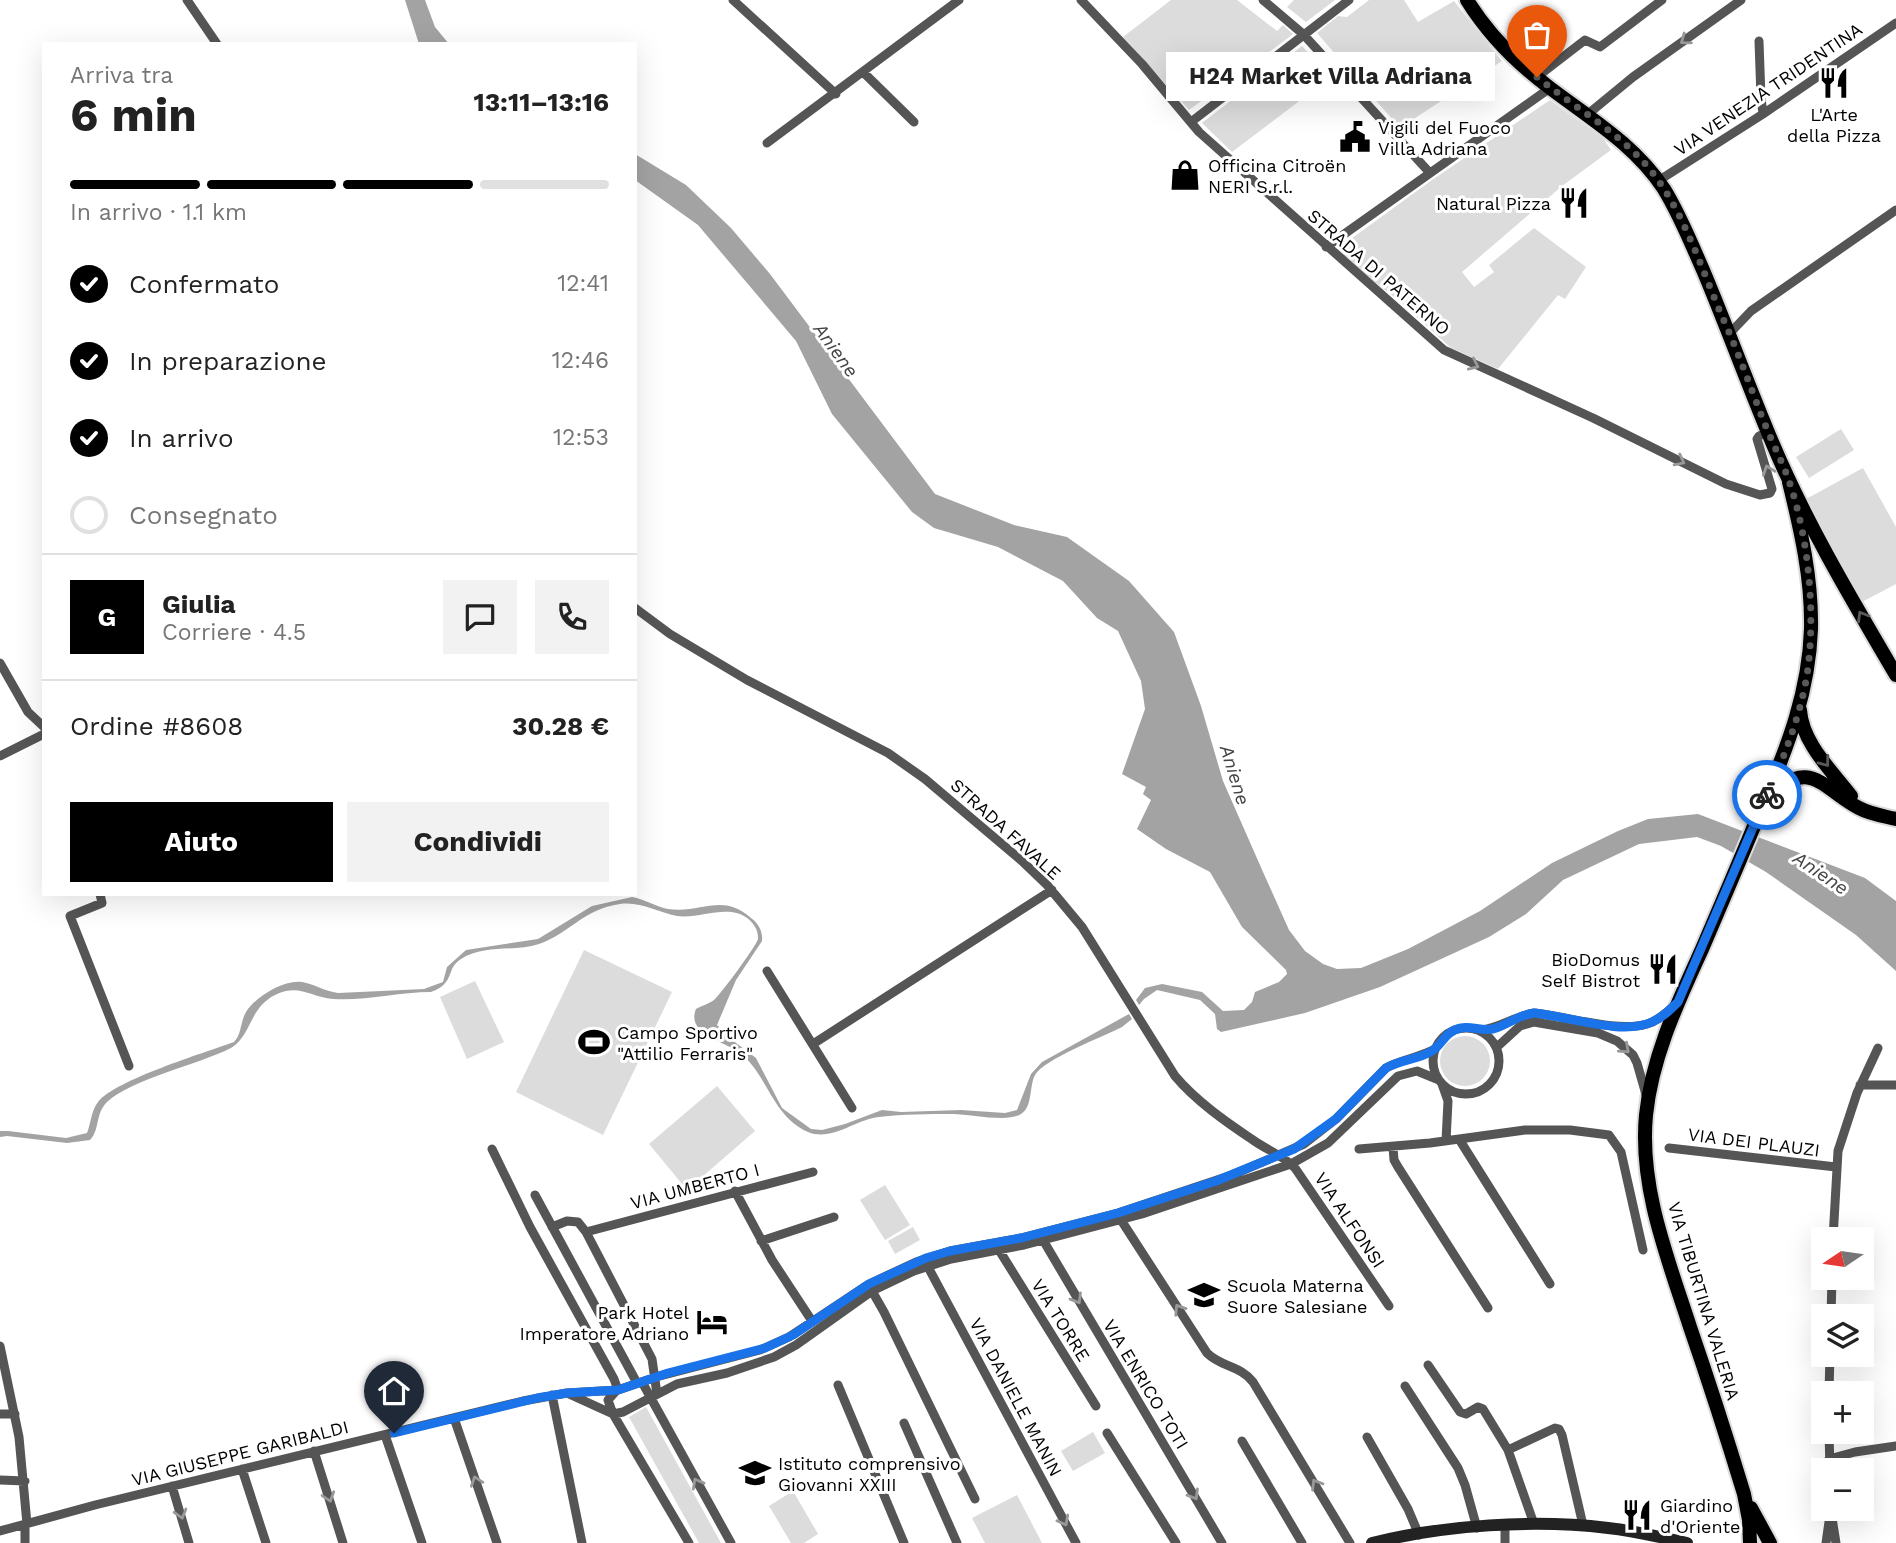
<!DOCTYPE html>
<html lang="it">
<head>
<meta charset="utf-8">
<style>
  body { margin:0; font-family:"Work Sans",sans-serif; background:#f2f2f2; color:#222; height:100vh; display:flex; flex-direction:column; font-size:26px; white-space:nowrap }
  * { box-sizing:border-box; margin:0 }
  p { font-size:23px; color:#767676 }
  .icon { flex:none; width:38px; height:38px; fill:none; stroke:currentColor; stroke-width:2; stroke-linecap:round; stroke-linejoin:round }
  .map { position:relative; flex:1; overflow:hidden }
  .drawer { position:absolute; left:42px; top:42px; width:595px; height:854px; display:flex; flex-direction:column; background:#fff; border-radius:0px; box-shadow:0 7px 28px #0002 }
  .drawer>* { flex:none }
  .needle { width:46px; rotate:257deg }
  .buttons { position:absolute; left:1811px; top:1227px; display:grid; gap:14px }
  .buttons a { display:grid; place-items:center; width:63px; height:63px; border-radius:0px; background:#fff; box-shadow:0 7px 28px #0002; font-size:35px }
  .pin { position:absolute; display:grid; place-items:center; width:60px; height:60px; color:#fff; margin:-72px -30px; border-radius:50% 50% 50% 0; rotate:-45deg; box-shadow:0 0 7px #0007 }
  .pin .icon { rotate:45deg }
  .courier { position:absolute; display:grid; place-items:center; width:70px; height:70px; margin:-35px; border:5px solid #1a73e8; border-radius:50%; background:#fff; color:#222; box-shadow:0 2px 9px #0007 }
  .bubble { position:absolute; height:49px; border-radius:0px; background:#fff; box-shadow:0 7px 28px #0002; font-size:23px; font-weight:700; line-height:49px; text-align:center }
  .overview em { font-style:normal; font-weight:700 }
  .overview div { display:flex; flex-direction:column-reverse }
  .overview { display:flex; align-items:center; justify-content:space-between; height:119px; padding:0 28px }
  h1 { font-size:46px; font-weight:700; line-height:52px }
  .bar { display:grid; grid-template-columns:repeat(4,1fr); gap:10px 7px; align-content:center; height:84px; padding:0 28px }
  .bar i { height:9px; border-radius:5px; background:#e0e0e0 }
  .bar .active { background:#000 }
  .bar p { grid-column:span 4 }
  .line { display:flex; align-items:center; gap:18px; padding:0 28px; border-top:2px solid #e0e0e0 }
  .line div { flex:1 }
  .round { display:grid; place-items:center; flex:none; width:74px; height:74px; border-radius:0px; background:#f2f2f2 }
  ol { padding:0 28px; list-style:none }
  li { display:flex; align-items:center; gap:21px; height:77px }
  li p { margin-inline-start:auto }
  li .icon { padding:7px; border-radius:50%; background:#000; color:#fff; stroke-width:4 }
  li:last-child { color:#767676 }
  li i { width:38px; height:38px; border:4px solid #e0e0e0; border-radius:50% }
  .action { display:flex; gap:14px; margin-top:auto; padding:14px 28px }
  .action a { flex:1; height:80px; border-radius:0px; background:#000; color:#fff; font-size:28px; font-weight:700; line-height:80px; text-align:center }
  .action a+a { background:#f2f2f2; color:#222 }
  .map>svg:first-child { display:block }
</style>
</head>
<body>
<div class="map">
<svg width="1896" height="1543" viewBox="0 0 1896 1543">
  <rect width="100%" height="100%" fill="#fff"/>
  <path fill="#dcdcdc" d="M1171 0H1237L1277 31 1283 25 1293 34 1247 69 1243 65 1210 89 1212 93 1189 110 1123 37Z
    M1294 0H1335L1306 22 1287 7Z
    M1369 0H1404L1418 22 1454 1 1502 61 1400 128 1317 33 1338 16 1347 17Z
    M1302 46 1331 77 1232 152 1202 123Z
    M1550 100 1603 138 1611 150 1562 186 1462 272 1474 287 1494 272 1489 265 1534 228 1586 267 1565 299 1558 295 1498 369 1451 348 1399 301 1343 257 1337 249 1432 180Z
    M1841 429 1854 450 1809 478 1796 457Z
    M1863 468 1896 527V584L1862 602 1806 499Z
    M584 950 672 992 603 1135 516 1092Z
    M475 981 504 1042 467 1059 440 997Z
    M1440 1061a25 25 0 1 1 50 0a25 25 0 1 1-50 0Z
    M717 1086 755 1131 687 1190 649 1144Z
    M885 1185 910 1225 885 1240 860 1200Z
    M913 1227 920 1240 895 1254 888 1241Z
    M646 1407 721 1543H699L629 1417Z
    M1093 1432 1105 1453 1073 1471 1061 1451Z
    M793 1491 818 1534 804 1543H791L769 1506Z
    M1017 1495 1042 1543H985L972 1518Z"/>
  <path fill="#a3a3a3" d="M405 0H425L435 27 449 44H419Z
    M635 154 686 185 731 228 770 274 935 494 1014 525 1067 537 1129 581 1174 632 1201 706 1223 781 1263 872 1289 930 1305 951 1323 964 1337 969 1361 968 1408 949 1480 911 1552 863 1618 831 1648 819 1698 814 1865 878 1896 901V971L1856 935 1766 872 1721 846 1697 837 1639 844 1563 880 1526 914 1489 937 1380 987 1305 1013 1221 1032 1217 1029 1215 1014 1200 1000 1157 990 1144 999 1139 1005 1136 1000 1145 988 1162 984 1202 992 1223 1011 1244 1010 1252 1002 1255 992 1279 982 1287 974 1286 970 1242 927 1210 872 1166 849 1137 829 1151 800 1143 794 1146 787 1122 774 1145 709 1141 681 1118 631 1097 618 1063 581 998 547 934 528 912 512 832 414 796 341 698 225 635 180Z
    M632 897C645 899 656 907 668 909 701 914 722 892 751 918 759 924 763 932 762 941L736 980 717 1025 736 1043 756 1058 782 1108 811 1129 822 1130 845 1124 882 1110 901 1112 961 1110 1005 1113 1017 1110 1031 1074 1042 1062 1129 1014 1132 1019 1122 1027C1103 1037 1044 1059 1035 1075 1029 1086 1033 1107 1021 1114 1008 1123 970 1114 953 1114 929 1114 903 1114 879 1117 856 1119 832 1142 808 1132 774 1117 768 1079 744 1056 730 1042 685 1036 696 1009 702 1005 710 1004 715 999 721 994 757 945 758 939 759 928 750 918 740 914 720 907 697 919 677 916 657 912 640 901 620 904 583 909 569 934 539 944 515 952 484 944 461 959 445 969 456 983 431 992 398 992 366 1001 333 999 310 997 299 983 275 995 249 1008 252 1035 231 1048 197 1065 132 1079 107 1102 95 1114 100 1130 90 1140L67 1143 7 1136 0 1137V1131H8L66 1138 87 1133C91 1123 91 1111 98 1102 115 1080 204 1053 234 1042 242 1034 240 1022 246 1012 255 997 284 979 302 982 314 984 324 991 338 993L424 989 443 982 447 967 466 950 538 939 592 906Z"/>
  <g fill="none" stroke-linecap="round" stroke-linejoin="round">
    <defs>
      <path id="primary" d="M1467 0C1488 34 1518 64 1550 88 1591 119 1635 145 1664 189 1680 215 1691 243 1703 270 1727 327 1748 385 1772 442 1806 523 1852 600 1896 675
        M1800 710C1802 743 1832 771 1851 796
        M1768 798C1809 755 1823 789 1859 808 1870 814 1884 816 1896 819
        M1751 1508 1770 1543
        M1750 1543 1749 1520 1744 1494C1727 1438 1709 1382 1690 1327 1668 1259 1639 1187 1646 1115 1652 1056 1678 1002 1702 949 1723 900 1744 851 1764 802 1788 746 1809 691 1811 629 1812 578 1801 531 1789 482"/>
    </defs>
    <use href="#primary" stroke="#dbdbdb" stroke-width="18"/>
    <path stroke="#555" stroke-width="9" d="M187 0 217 44
      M733 0 836 94
      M1081 0 1142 64 1199 132 1444 350 1593 418 1726 484 1760 495 1770 493 1772 489 1757 439 1759 436 1768 432
      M1263 0 1303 34 1429 172
      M1759 41 1761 98 1763 114
      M864 73 914 122
      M1537 77 1585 40 1600 47 1662 0
      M1588 114 1633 77 1741 0
      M1191 122 1349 0
      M767 143 959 0
      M1658 181 1763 114 1896 23
      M1326 247 1550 88
      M1730 333 1751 311 1896 210
      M635 608 670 634 747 680 888 753 925 779 1022 861 1047 885 1082 927 1175 1076C1196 1101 1226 1122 1253 1140 1267 1150 1282 1155 1295 1168L1389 1306
      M0 663 28 712 44 727
      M0 756 44 734
      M100 894 102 903 70 916 129 1066
      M767 971 852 1108
      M1433 1061a33 33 0 1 1 66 0a33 33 0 1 1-66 0Z
      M1481 1030C1500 1028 1515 1016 1534 1013 1566 1016 1618 1033 1647 1024 1658 1021 1666 1013 1674 1006
      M813 1044 1052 890
      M1497 1047 1520 1026 1534 1022 1598 1033 1617 1041 1633 1055 1637 1063 1647 1098
      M1442 1084 1448 1101 1446 1141
      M1860 1085H1896
      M1459 1139 1550 1284
      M1393 1147 1394 1160 1398 1167 1488 1308
      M1669 1148 1836 1167
      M492 1149 530 1227 614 1379 618 1390
      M1359 1149 1430 1143 1525 1130H1570L1609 1135 1621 1152 1643 1250
      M735 1191 772 1260 812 1321
      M535 1195 637 1383
      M1121 1220 1207 1353C1221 1367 1241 1366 1253 1382L1350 1543
      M552 1227 567 1221 578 1222 586 1232 652 1359 657 1394
      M586 1232 813 1172
      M1833 1239 1838 1151 1857 1093 1878 1048
      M1043 1240 1222 1543
      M761 1241 834 1217
      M999 1250 1096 1406
      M928 1267 1076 1543
      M872 1291 884 1312 975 1499
      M1831 1316 1832 1278
      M0 1346 19 1437 27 1524
      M1428 1365 1460 1412 1466 1414 1478 1407 1483 1409 1508 1450
      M642 1382 731 1543
      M838 1385 904 1543
      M1405 1386 1458 1468 1465 1485 1477 1528
      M616 1391 608 1400 613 1414 689 1543
      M1829 1393 1830 1354
      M569 1394 613 1414
      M552 1395 582 1543
      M0 1414H15
      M613 1414 623 1412 677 1384 727 1373 774 1357 796 1345 872 1291 914 1271 951 1259 1024 1245 1142 1214 1291 1164 1328 1143 1398 1076 1417 1071 1439 1080
      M454 1418 497 1543
      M904 1423 957 1543
      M1829 1432 1830 1470
      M1107 1433 1176 1543
      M385 1435 422 1543
      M1367 1437 1408 1509 1419 1535
      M1242 1441 1302 1543
      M314 1451 343 1543
      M1829 1459 1855 1452 1896 1446
      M242 1469 266 1543
      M0 1480 25 1481
      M172 1486 189 1543
      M1832 1518 1836 1543
      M1534 1524 1508 1450 1555 1428 1559 1429 1562 1435 1583 1525
      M25 1525V1543
      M0 1531 95 1505 523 1401 567 1393 618 1390 656 1377 760 1350 789 1337 869 1284 916 1262 950 1251 1021 1238 1118 1213 1232 1175 1304 1144 1336 1119 1386 1068C1402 1059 1419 1058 1435 1049
      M1505 1543V1526
      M1826 1543 1831 1508"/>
    <path stroke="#222" stroke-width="12" d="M1372 1543C1445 1525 1533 1519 1608 1528 1635 1531 1661 1537 1687 1543"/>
    <use href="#primary" stroke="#000" stroke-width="14"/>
  </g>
  <defs><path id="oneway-chevron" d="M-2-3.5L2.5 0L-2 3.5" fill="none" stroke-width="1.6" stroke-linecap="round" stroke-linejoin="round" transform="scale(1.75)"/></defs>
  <g stroke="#999">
    <use href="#oneway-chevron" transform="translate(1685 40) rotate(144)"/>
    <use href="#oneway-chevron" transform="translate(1474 365) rotate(25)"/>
    <use href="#oneway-chevron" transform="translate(1680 461) rotate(27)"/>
    <use href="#oneway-chevron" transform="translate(1768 470) rotate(-109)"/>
    <use href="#oneway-chevron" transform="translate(1625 1049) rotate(42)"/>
    <use href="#oneway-chevron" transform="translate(1077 1299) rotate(59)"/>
    <use href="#oneway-chevron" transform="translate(1179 1309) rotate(-123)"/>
    <use href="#oneway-chevron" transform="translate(476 1481) rotate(-109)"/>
    <use href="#oneway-chevron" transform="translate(697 1483) rotate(-119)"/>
    <use href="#oneway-chevron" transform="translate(1316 1484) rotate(-121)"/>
    <use href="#oneway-chevron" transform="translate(1194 1495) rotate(59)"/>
    <use href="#oneway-chevron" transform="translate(329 1497) rotate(72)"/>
    <use href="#oneway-chevron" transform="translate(181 1514) rotate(74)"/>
    <use href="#oneway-chevron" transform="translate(1064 1521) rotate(62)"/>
  </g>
  <g stroke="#595959">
    <use href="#oneway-chevron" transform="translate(1862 616) rotate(-120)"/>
    <use href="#oneway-chevron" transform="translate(1825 762) rotate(53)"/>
  </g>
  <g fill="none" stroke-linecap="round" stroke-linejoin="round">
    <path stroke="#595959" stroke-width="7" stroke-dasharray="0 12.6" d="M1537 77C1574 107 1617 131 1648 167 1683 209 1700 265 1721 314 1737 349 1750 386 1764 422 1772 442 1782 461 1789 481 1809 539 1816 615 1807 675 1800 717 1784 757 1767 795"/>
    <path stroke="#1a73e8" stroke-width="9" d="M394 1433 537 1398 567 1393 618 1390 668 1373 765 1348 793 1335 869 1284 926 1258 950 1251 1021 1238 1118 1213 1216 1181 1294 1149 1336 1119 1386 1068C1401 1059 1418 1060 1432 1051 1443 1044 1445 1031 1461 1028 1472 1026 1481 1031 1493 1029 1507 1025 1518 1015 1534 1013 1567 1016 1622 1036 1652 1022 1662 1018 1670 1010 1678 1002L1767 795"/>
  </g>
  <defs>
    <symbol id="restaurant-bare" viewBox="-9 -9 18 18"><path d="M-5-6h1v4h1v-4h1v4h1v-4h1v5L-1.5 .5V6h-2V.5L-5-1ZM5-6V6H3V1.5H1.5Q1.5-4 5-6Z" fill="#000" stroke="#fff" stroke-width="2.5" paint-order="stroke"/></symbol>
    <symbol id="civic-bare" viewBox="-9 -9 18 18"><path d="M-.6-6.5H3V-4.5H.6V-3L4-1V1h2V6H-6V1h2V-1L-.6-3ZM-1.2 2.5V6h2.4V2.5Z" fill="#000" stroke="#fff" stroke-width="2.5" paint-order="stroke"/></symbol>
    <symbol id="shop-bare" viewBox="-9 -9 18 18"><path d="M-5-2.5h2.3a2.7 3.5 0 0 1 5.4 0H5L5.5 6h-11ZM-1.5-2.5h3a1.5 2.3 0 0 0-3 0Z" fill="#000" stroke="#fff" stroke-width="2.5" paint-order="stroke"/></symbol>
    <symbol id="stadium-bare" viewBox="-9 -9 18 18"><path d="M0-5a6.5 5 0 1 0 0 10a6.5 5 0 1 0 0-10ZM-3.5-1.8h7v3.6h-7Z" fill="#000" stroke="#fff" stroke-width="2.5" paint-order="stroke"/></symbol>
    <symbol id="school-bare" viewBox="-9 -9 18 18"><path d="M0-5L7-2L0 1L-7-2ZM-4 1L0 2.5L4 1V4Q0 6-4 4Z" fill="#000" stroke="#fff" stroke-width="2.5" paint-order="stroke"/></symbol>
    <symbol id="hotel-bare" viewBox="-9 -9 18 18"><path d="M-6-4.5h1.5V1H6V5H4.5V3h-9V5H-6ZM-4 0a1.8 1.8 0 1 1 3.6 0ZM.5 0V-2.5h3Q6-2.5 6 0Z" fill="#000" stroke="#fff" stroke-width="2.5" paint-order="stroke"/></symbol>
  </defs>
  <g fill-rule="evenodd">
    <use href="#restaurant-bare" x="1812" y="61" width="44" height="44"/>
    <use href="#civic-bare" x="1333" y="115" width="44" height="44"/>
    <use href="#shop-bare" x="1163" y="153" width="44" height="44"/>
    <use href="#restaurant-bare" x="1552" y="181" width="44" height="44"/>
    <use href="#restaurant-bare" x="1641" y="947" width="44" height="44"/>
    <use href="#stadium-bare" x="572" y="1020" width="44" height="44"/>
    <use href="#school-bare" x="1182" y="1273" width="44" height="44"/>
    <use href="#hotel-bare" x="690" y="1300" width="44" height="44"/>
    <use href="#school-bare" x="733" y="1451" width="44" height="44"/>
    <use href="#restaurant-bare" x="1615" y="1493" width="44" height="44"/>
  </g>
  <g text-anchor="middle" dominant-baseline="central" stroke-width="6" stroke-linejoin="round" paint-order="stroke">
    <g font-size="18" fill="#000" stroke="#fff">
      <text transform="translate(1768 89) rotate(-34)">VIA VENEZIA TRIDENTINA</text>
      <text transform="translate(1379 272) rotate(41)">STRADA DI PATERNO</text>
      <text transform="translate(1006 829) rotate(42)">STRADA FAVALE</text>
      <text transform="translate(1754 1142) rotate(7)">VIA DEI PLAUZI</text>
      <text transform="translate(695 1186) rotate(-15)">VIA UMBERTO I</text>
      <text transform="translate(1350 1220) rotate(56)">VIA ALFONSI</text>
      <text transform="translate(1704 1301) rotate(73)">VIA TIBURTINA VALERIA</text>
      <text transform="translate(1061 1320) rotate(58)">VIA TORRE</text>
      <text transform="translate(1146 1384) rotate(59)">VIA ENRICO TOTI</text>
      <text transform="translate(1016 1397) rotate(62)">VIA DANIELE MANIN</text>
      <text transform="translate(240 1453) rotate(-14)">VIA GIUSEPPE GARIBALDI</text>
    </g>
    <g font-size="18" fill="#000" stroke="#fff" text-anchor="start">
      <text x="1834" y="114" text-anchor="middle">L'Arte<tspan x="1834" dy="21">della Pizza</tspan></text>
      <text x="1378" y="127">Vigili del Fuoco<tspan x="1378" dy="21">Villa Adriana</tspan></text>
      <text x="1208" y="165">Officina Citroën<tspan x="1208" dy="21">NERI S.r.l.</tspan></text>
      <text x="1551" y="203" text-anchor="end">Natural Pizza</text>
      <text x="1640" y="959" text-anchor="end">BioDomus<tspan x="1640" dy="21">Self Bistrot</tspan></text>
      <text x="617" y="1032">Campo Sportivo<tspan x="617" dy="21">"Attilio Ferraris"</tspan></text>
      <text x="1227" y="1285">Scuola Materna<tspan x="1227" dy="21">Suore Salesiane</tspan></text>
      <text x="689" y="1312" text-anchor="end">Park Hotel<tspan x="689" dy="21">Imperatore Adriano</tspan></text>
      <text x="778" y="1463">Istituto comprensivo<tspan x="778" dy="21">Giovanni XXIII</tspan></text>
      <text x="1660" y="1505">Giardino<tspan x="1660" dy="21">d'Oriente</tspan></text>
    </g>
    <g font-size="19" font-style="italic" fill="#444" stroke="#fff">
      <text transform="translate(836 350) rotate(54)">Aniene</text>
      <text transform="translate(1235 775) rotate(73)">Aniene</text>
      <text transform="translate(1821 873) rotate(34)">Aniene</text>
    </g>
  </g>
</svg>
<div class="buttons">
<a><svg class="needle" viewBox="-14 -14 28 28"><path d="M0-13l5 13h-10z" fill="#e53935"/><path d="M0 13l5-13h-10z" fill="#767676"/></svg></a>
<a><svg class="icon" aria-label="layers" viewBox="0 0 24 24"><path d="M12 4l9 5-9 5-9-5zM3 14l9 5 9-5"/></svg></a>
<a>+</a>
<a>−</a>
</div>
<div class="pin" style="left:1537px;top:77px;background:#ea580c"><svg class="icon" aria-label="bag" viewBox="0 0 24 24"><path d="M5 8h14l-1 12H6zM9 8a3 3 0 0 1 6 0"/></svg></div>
<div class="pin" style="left:394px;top:1433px;background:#1f2937"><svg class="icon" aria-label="home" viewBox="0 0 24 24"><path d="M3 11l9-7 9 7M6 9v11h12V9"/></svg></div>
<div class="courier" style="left:1767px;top:795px"><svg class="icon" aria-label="bike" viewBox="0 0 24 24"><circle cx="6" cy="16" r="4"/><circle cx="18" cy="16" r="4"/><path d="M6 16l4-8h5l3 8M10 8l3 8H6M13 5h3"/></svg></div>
<div class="bubble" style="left:1166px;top:52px;width:329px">H24 Market Villa Adriana</div>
<section class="drawer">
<div class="overview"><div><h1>6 min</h1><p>Arriva tra</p></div><em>13:11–13:16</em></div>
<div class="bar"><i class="active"></i><i class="active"></i><i class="active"></i><i></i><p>In arrivo · 1.1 km</p></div>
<ol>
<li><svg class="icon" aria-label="check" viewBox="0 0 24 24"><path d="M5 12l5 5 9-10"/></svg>Confermato<p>12:41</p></li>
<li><svg class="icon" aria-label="check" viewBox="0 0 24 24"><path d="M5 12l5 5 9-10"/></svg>In preparazione<p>12:46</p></li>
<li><svg class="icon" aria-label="check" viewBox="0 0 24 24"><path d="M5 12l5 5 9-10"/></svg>In arrivo<p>12:53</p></li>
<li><i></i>Consegnato</li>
</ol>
<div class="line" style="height:126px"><b class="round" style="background:#000;color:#fff">G</b><div><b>Giulia</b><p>Corriere · 4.5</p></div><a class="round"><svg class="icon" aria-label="chat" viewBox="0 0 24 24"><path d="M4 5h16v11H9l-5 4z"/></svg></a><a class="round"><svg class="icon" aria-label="phone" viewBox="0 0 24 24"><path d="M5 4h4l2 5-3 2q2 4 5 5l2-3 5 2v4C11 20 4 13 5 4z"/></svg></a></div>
<div class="line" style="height:91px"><div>Ordine #8608</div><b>30.28 €</b></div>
<div class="action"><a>Aiuto</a><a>Condividi</a></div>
</section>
</div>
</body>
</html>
